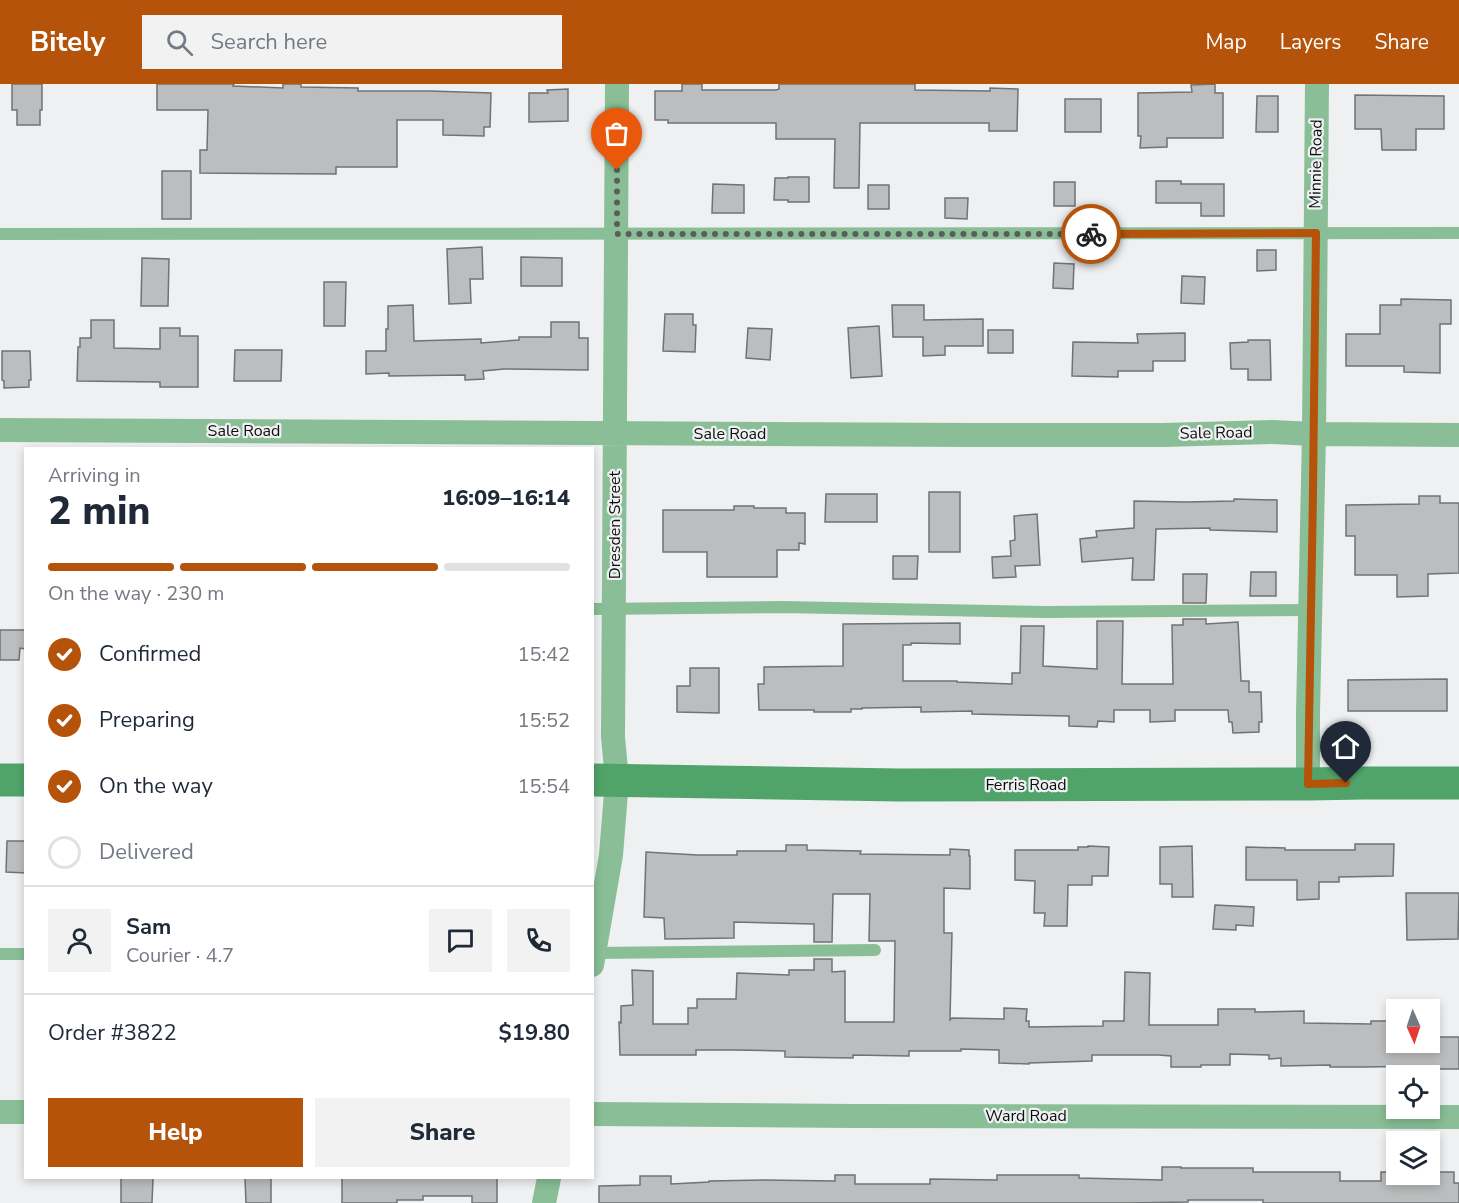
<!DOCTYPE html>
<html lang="en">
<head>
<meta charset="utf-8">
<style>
  body { margin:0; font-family:"Nunito Sans",sans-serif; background:#f2f2f3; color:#1f2937; height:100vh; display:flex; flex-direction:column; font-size:22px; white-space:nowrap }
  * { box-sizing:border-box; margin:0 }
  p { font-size:20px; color:#747a83 }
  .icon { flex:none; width:33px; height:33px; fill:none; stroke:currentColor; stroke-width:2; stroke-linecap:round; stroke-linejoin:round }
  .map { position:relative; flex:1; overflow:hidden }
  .drawer { position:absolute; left:24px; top:363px; width:570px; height:732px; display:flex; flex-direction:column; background:#fff; border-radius:0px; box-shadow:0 3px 9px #0003 }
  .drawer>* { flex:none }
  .needle { width:39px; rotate:177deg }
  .buttons { position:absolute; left:1386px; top:915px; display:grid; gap:12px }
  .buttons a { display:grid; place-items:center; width:54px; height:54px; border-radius:0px; background:#fff; box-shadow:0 3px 9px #0003; font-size:30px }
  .pin { position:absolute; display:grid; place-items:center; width:51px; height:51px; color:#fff; margin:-62px -26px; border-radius:50% 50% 50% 0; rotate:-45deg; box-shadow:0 0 6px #0007 }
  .pin .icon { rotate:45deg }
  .courier { position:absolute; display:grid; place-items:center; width:60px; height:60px; margin:-30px; border:4px solid #b45309; border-radius:50%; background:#fff; color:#222; box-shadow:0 2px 8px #0007 }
  .head em { font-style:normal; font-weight:800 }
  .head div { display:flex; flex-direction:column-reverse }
  .head { display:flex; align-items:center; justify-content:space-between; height:102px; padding:0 24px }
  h1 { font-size:39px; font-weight:800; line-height:45px }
  .bar { display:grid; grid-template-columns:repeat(4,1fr); gap:9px 6px; align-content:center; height:72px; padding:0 24px }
  .bar i { height:8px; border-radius:4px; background:#e0e1e3 }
  .bar .active { background:#b45309 }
  .bar p { grid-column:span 4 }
  .line { display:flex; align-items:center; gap:15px; padding:0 24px; border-top:2px solid #e0e1e3 }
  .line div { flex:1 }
  .round { display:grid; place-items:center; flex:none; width:63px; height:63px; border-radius:0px; background:#f2f2f3 }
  ol { padding:0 24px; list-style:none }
  li { display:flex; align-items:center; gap:18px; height:66px }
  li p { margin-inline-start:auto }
  li .icon { padding:6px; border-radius:50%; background:#b45309; color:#fff; stroke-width:4 }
  li:last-child { color:#747a83 }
  li i { width:33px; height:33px; border:3px solid #e0e1e3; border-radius:50% }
  .primary-button { display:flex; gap:12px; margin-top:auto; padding:12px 24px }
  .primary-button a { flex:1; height:69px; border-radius:0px; background:#b45309; color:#fff; font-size:24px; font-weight:800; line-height:69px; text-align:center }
  .primary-button a+a { background:#f2f2f3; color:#1f2937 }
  header { display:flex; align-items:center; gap:36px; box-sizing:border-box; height:84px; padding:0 30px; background:#b45309; color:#fff }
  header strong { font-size:28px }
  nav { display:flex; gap:33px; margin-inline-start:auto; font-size:21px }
  .search { width:420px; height:54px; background:#f2f2f3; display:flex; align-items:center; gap:15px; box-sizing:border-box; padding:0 21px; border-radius:0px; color:#747a83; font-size:22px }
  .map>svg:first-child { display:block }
</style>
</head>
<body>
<header>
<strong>Bitely</strong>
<div class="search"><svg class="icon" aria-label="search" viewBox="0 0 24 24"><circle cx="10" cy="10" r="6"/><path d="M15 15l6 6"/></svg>Search here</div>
<nav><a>Map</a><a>Layers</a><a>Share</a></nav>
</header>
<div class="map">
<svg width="1459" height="1119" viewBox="0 0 1459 1119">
  <rect width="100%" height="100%" fill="#eff0f1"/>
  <path fill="#bbbdbe" stroke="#717273" stroke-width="1.5" d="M12 0H42V26H40V41H17V26H12Z
    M157 0H234L233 2 283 4V0H301V3L358 4V7H431L491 9 490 43H484V52L443 51V36H397V83H336V90L200 89V66H207L208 26H157Z
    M682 0H702V6H776L779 5V0H915V6L990 7V4L1018 5 1017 47H989V39H860L859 104H834L835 55H776V39H668V36H655V7H682Z
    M1215 0V9H1223V54H1167V63L1140 64 1141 52H1138V9L1192 8 1191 1Z
    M568 5V37L529 38V9H548L547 6Z
    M1355 11 1444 12V45H1416V66H1382L1381 45H1355Z
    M1257 12H1278V48H1256Z
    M1065 15H1101V48H1065Z
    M162 87H191V135H162Z
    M788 93H809V118H788V116H774L775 94H788Z
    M1156 97H1181V100H1224V132H1201V119H1156Z
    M1054 98H1075V122H1054Z
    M713 100 744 101V129H712Z
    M868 101H889V125H868Z
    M945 114H968L967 135 945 134Z
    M482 163 483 195H470L471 219 449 220 447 165Z
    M1257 166H1276V186L1257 187Z
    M521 173 562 174V202H521Z
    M142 174 169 175 168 222H141Z
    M1054 179 1074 180 1073 205 1053 204Z
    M1182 192 1205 193 1204 220 1181 219Z
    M324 198H346L345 242H324Z
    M1401 215 1451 216V240H1440V289L1404 288V282H1346V250H1380V221H1401Z
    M413 221 414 257 481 255V259L519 256V253H551V238H579V254H588V286L504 285 483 287 484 295 465 296V291L389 292V289L366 290V267H386V245H388V222Z
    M892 221H924V236L983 235V262H945V271L923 272V253H893Z
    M665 230H693V241H696L695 268 663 267Z
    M91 236H114V264L160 265V244H180V252H198V303H160V298L77 297 78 263H80V254H91Z
    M879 242 882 292 851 294 848 244Z
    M748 244 772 245 770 276 746 274Z
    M988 246H1013V269H988Z
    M1185 249V277H1153V287H1118V293L1072 292 1073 258 1138 259 1137 250Z
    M1248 256H1270L1271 296H1248V285H1231L1230 259 1248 258Z
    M235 266H282L281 297H234Z
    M2 267H30L31 296H29V303L4 304V297L2 296Z
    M929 408H960V468H929Z
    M826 410H877V438H825Z
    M1419 412H1440V419H1459V489L1428 490V512L1397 513V491H1355V452H1346V421L1419 420Z
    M1234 415 1277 416V448L1210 446V444L1156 445 1154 496H1132L1133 474 1082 478 1080 455 1097 453 1096 447 1134 444V417L1186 418 1234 417Z
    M734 422H754V424H786V429H805V460L799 459V466H777V493H707V468H663V426H734Z
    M1037 430 1040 481 1015 482 1016 493 993 494 992 473 1011 472 1010 457 1015 456 1014 432Z
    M893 472H918L917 495H893Z
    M1251 488H1276V512H1250Z
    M1183 490H1207L1206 519H1183Z
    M1183 535H1206V540L1238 538 1241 597H1249V608H1261L1262 638H1259V648L1233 649 1232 638H1229L1228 626H1175V637L1150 638V626H1114V638L1098 637 1097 643 1069 642V632L972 630V627L921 628V623L862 624V625H851V628H814V626H759L758 600H764V583L843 582V540L960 539V560L911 559V561H903V597H957V598L1012 600V589H1020L1021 542H1044L1043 582 1097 585V537H1123L1122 600H1173L1172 541H1183Z
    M0 546H26V565L20 564 19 576H0Z
    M690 584H719V629L677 628V602H690Z
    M1447 595V627H1348V596Z
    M7 757H26V789L6 788Z
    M1355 760H1394L1393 792 1339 793V798H1319V815L1297 816V796H1246V763L1285 764V766H1355Z
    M786 761H807V766L861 767 860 770 950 771V765L969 766V772H970V805L944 804V849H952L950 936 952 934 1004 935V924L1027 925 1026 937H1029V943L1103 942V937H1124L1125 888 1150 889 1149 941H1218V925H1255V928L1304 927V939L1371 940V937H1396V958H1430V953H1459V985H1423V982L1366 983H1330V981L1281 982V974L1269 975V971L1230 970V981H1201V983H1171V972L1158 971H1092V977L1029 979V980L999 979V966L961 965V967H909V972L853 971V974L785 973V967L734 966H696V971H620L619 938 621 939V922L633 921 632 886 653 887V940H688V924H697V915H736L737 889 789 891V886H814V875H832V888L845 887V938H894L895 857H869L870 810H833L832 858H814V840L734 838V854L665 855 664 834 644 833 646 768 697 771H737V767H786Z
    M1088 762 1109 763 1108 792H1092V801H1068L1067 842H1044L1045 829H1034L1035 797 1015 796V766H1078V763H1088Z
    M1192 762 1193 813H1172V800H1160V763Z
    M1406 809H1459L1458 855 1407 856Z
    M1215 821 1254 823 1253 842 1236 841V846L1213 845Z
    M1162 1083H1181V1084H1253V1088H1340V1097H1381V1088H1396V1090H1430V1088H1454V1099H1459V1119H1263V1116H1188V1118L1129 1119H599V1102L640 1101V1092H671V1100L709 1098V1097L765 1096 835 1097V1091H855V1100H930V1095L997 1096V1091H1079V1094L1162 1096Z
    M121 1094H153L152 1119H121Z
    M245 1094H271V1119H246Z
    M342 1094H497V1119H472V1112H423V1116H397V1119H342Z"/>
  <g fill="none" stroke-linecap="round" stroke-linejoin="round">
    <path stroke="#89be96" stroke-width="12" d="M0 150 1459 149
      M592 525 782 523 1046 528 1311 526
      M592 869 875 866
      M0 870H26"/>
    <path stroke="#89be96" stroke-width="24" d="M0 346 975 351H1162L1272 348 1314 350 1459 351
      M1308 700V629L1314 350 1317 0
      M592 881 611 771 617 696 613 653 617 0
      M0 1028H26
      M592 1030 853 1032 1459 1033
      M544 1119 549 1094"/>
    <path stroke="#50a469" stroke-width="33" d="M0 696H26
      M592 696 899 701 1308 700 1365 699H1459"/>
  </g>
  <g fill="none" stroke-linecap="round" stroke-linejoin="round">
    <path stroke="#5b5c5c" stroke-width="6" stroke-dasharray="0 10.8" d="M617 86V150H1091"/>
    <path stroke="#b45309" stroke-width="8" d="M1091 150 1316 149C1315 333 1311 516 1308 700L1346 699"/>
  </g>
  <g text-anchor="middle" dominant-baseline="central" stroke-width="4.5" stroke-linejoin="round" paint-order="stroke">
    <g font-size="16" fill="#0b0c0c" stroke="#eff0f1">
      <text transform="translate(1316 80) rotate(-89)">Minnie Road</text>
      <text x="244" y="347">Sale Road</text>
      <text transform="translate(1216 349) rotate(-1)">Sale Road</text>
      <text x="730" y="350">Sale Road</text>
      <text transform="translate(615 441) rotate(-90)">Dresden Street</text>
      <text x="1026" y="701">Ferris Road</text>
      <text x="1026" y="1032">Ward Road</text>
    </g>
  </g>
</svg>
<div class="buttons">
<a><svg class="needle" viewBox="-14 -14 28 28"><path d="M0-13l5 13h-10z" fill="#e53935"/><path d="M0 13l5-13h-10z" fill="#747a83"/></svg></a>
<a><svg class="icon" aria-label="locate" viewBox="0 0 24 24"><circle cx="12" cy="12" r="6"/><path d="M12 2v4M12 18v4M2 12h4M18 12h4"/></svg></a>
<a><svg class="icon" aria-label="layers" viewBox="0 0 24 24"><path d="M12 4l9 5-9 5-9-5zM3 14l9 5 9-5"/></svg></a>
</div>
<div class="pin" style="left:617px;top:86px;background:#ea580c"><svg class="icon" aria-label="bag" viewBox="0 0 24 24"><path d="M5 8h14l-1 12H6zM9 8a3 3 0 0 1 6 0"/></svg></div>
<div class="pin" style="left:1346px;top:699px;background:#1f2937"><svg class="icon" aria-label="home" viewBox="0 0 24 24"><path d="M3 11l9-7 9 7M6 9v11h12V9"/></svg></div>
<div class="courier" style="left:1091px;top:150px"><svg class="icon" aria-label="bike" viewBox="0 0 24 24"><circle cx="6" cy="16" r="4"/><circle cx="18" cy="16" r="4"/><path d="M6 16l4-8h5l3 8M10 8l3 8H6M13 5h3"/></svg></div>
<section class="drawer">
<div class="head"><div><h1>2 min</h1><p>Arriving in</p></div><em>16:09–16:14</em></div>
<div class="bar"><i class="active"></i><i class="active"></i><i class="active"></i><i></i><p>On the way · 230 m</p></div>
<ol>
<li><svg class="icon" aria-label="check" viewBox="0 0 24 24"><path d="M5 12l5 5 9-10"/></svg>Confirmed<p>15:42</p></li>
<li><svg class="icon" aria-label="check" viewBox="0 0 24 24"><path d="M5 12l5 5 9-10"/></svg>Preparing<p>15:52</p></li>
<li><svg class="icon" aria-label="check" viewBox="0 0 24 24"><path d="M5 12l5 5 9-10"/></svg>On the way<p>15:54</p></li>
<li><i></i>Delivered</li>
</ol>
<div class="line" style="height:108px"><a class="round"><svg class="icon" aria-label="person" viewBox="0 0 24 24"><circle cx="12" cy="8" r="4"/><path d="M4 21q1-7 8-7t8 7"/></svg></a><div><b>Sam</b><p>Courier · 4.7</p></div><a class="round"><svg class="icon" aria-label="chat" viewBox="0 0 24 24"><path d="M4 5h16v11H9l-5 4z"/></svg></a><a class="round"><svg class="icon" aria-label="phone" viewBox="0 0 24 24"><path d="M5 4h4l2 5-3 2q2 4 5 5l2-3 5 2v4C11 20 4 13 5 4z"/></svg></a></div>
<div class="line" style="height:78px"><div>Order #3822</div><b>$19.80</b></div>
<div class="primary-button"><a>Help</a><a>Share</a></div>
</section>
</div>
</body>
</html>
